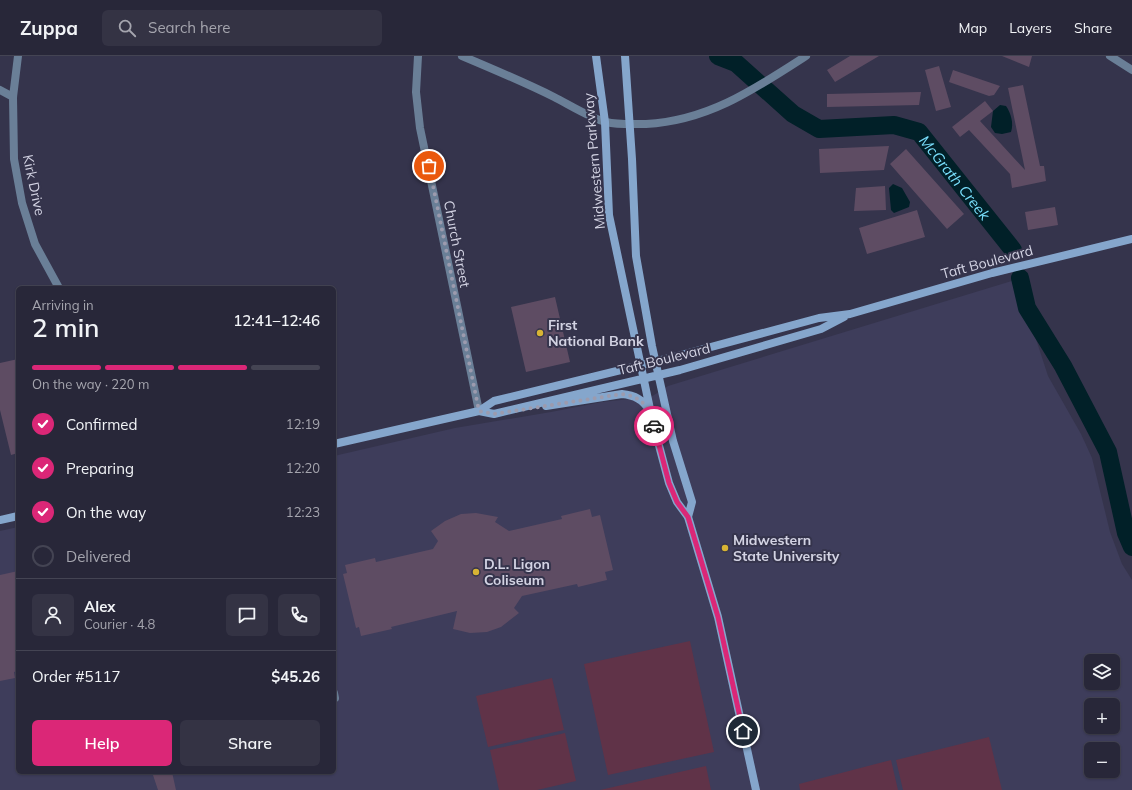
<!DOCTYPE html>
<html lang="en">
<head>
<meta charset="utf-8">
<style>
  body { margin:0; font-family:Mulish,sans-serif; background:#343344; color:#f1f3f6; height:100vh; display:flex; flex-direction:column; font-size:15px; white-space:nowrap }
  * { box-sizing:border-box; margin:0 }
  p { font-size:13px; color:#a5a5ae }
  .icon { flex:none; width:22px; height:22px; fill:none; stroke:currentColor; stroke-width:2; stroke-linecap:round; stroke-linejoin:round }
  .map { position:relative; flex:1; overflow:hidden }
  .panel { position:absolute; left:16px; top:230px; width:320px; height:488px; display:flex; flex-direction:column; background:#282739; border-radius:6px; box-shadow:0 1px 3px #0004,0 0 0 1px #444453 }
  .panel>* { flex:none }
  .buttons { position:absolute; left:1084px; top:598px; display:grid; gap:8px }
  .buttons a { display:grid; place-items:center; width:36px; height:36px; border-radius:6px; background:#282739; box-shadow:0 1px 3px #0004,0 0 0 1px #444453; font-size:20px }
  .pin { position:absolute; display:grid; place-items:center; width:34px; height:34px; color:#fff; margin:-17px; border:2px solid #fff; border-radius:50%; box-shadow:0 1px 4px #0007 }
  .courier { position:absolute; display:grid; place-items:center; width:40px; height:40px; margin:-20px; border:3px solid #db2777; border-radius:50%; background:#fff; color:#222; box-shadow:0 1px 5px #0007 }
  .headline em { font-style:normal; font-weight:600 }
  .headline div { display:flex; flex-direction:column-reverse }
  .headline { display:flex; align-items:center; justify-content:space-between; height:68px; padding:0 16px }
  h1 { font-size:26px; font-weight:600; line-height:30px }
  .bar { display:grid; grid-template-columns:repeat(4,1fr); gap:6px 4px; align-content:center; height:48px; padding:0 16px }
  .bar i { height:5px; border-radius:3px; background:#444453 }
  .bar .active { background:#db2777 }
  .bar p { grid-column:span 4 }
  .line { display:flex; align-items:center; gap:10px; padding:0 16px; border-top:1px solid #444453 }
  .line div { flex:1 }
  .round { display:grid; place-items:center; flex:none; width:42px; height:42px; border-radius:6px; background:#343344 }
  ol { padding:0 16px; list-style:none }
  li { display:flex; align-items:center; gap:12px; height:44px }
  li p { margin-inline-start:auto }
  li .icon { padding:4px; border-radius:50%; background:#db2777; color:#fff; stroke-width:4 }
  li:last-child { color:#a5a5ae }
  li i { width:22px; height:22px; border:2px solid #444453; border-radius:50% }
  .primary-button { display:flex; gap:8px; margin-top:auto; padding:8px 16px }
  .primary-button a { flex:1; height:46px; border-radius:6px; background:#db2777; color:#fff; font-size:16px; font-weight:600; line-height:46px; text-align:center }
  .primary-button a+a { background:#343344; color:#f1f3f6 }
  header { display:flex; align-items:center; gap:24px; box-sizing:border-box; height:56px; padding:0 20px; background:#282739; border-bottom:1px solid #444453 }
  header strong { font-size:19px }
  nav { display:flex; gap:22px; margin-inline-start:auto; font-size:14px }
  .search { width:280px; height:36px; background:#343344; display:flex; align-items:center; gap:10px; box-sizing:border-box; padding:0 14px; border-radius:6px; color:#a5a5ae; font-size:15px }
  .map>svg:first-child { display:block }
</style>
</head>
<body>
<header>
<strong>Zuppa</strong>
<div class="search"><svg class="icon" aria-label="search" viewBox="0 0 24 24"><circle cx="10" cy="10" r="6"/><path d="M15 15l6 6"/></svg>Search here</div>
<nav><a>Map</a><a>Layers</a><a>Share</a></nav>
</header>
<div class="map">
<svg width="1132" height="734" viewBox="0 0 1132 734">
  <rect width="100%" height="100%" fill="#35344c"/>
  <path fill="#3e3d5b" fill-rule="evenodd" d="M1015 224 1025 261 1035 280 1048 320 1081 378 1092 402 1110 476 1122 508 1132 524V734H0V475L18 471V716H334V400L455 372 551 356 602 346 630 343 640 348 668 330ZM1091 605H1113V627H1091ZM1091 649H1113V671H1091ZM1091 693H1113V715H1091Z"/>
  <path fill="#603348" d="M690 585 714 696 608 719 584 608Z
    M552 622 564 674 488 691 476 640Z
    M565 677 576 725 537 734H499L490 694Z
    M989 681 1002 734H903L896 704Z
    M891 704 898 734H800L799 728Z
    M706 710 711 734H600Z"/>
  <path fill="#012028" d="M1000 49 1006 50C1011 57 1014 68 1011 76L1002 78 995 77 991 71 993 55Z
    M893 128 902 132 910 146 909 151 894 157 891 154 889 132Z"/>
  <g fill="none" stroke-linecap="round" stroke-linejoin="round">
    <g stroke="#012028" stroke-width="18">
      <path id="s1" d="M718 0 736 7 793 58 819 73 894 69 919 76 1013 194"/>
      <path d="M1020 222 1027 252 1063 310 1108 396 1126 477 1132 491"/>
    </g>
  </g>
  <path fill="#5e4c63" d="M850 0H879L835 26 827 14Z
    M1002 0H1032L1029 11Z
    M939 10 951 51 936 55 925 14Z
    M953 14 1000 30 994 39 989 40 949 26Z
    M1023 29 1040 110H1044L1046 125 1012 132 1010 118 969 74 960 81 952 71 985 45 993 55 980 65 1025 114 1008 32Z
    M921 36 919 49 827 51V38Z
    M889 90 884 114 820 117 819 93Z
    M906 93 964 158 947 173 890 108Z
    M885 130 886 154 854 155 856 132Z
    M1055 151 1058 169 1028 174 1025 156Z
    M917 154 925 181 867 198 859 172Z
    M555 241 570 306 526 316 511 251Z
    M18 303V397L11 399 0 354V307Z
    M590 453 592 461 600 459 613 514 605 516 607 524 578 531 577 528 522 540 514 552 519 557 501 571 487 576 470 577 453 573 457 555 391 571 392 573 361 580 359 571 356 572 343 518 347 517 345 509 375 502 376 506 433 493 438 485 431 475 445 465 461 458 476 457 498 461 495 466 509 475 562 463 561 460Z
    M18 515V615L14 616 15 622 0 625V519Z
    M152 716H172L176 734H158Z"/>
  <g fill="none" stroke-linecap="round" stroke-linejoin="round">
    <path stroke="#6a7f97" stroke-width="8" d="M18 0 13 41 14 103 22 147 35 188 59 232
      M418 0 416 36 420 72 479 355
      M462 0C493 13 524 26 554 41 568 48 592 63 606 66 619 69 633 68 646 68 708 65 755 33 806 0
      M1110 0 1132 14
      M0 34 13 41
      M334 637 335 642"/>
    <path stroke="#85a6cc" stroke-width="8" d="M596 0 605 66 609 159 653 367 669 427 677 446 688 461 718 561 756 734
      M625 0 632 103 636 200 652 290 673 385 692 446 688 461
      M546 350 622 338C634 339 643 343 649 354
      M479 355 494 345 670 302 819 262 850 258 992 217 1132 183
      M334 388 479 355 494 358 680 314 821 273 844 261
      M0 464 18 460"/>
  </g>
  <g fill="none" stroke-linecap="round" stroke-linejoin="round">
    <path stroke="#9c9bae" stroke-width="4" stroke-dasharray="0 7.2" d="M429 110 479 355 494 358 622 338C642 341 650 351 654 370"/>
    <path stroke="#db2777" stroke-width="5" d="M654 370 669 427 677 446 688 461 718 561 743 675"/>
  </g>
  <g fill="#d8b434" stroke="#35344c" stroke-width="1.5">
    <circle cx="540" cy="277" r="4"/>
    <circle cx="725" cy="492" r="4"/>
    <circle cx="476" cy="516" r="4"/>
  </g>
  <g text-anchor="middle" dominant-baseline="central" stroke-width="4" stroke-linejoin="round" paint-order="stroke">
    <g font-size="14" fill="#d3d3e3" stroke="#35344c">
      <text transform="translate(594 105) rotate(-95)">Midwestern Parkway</text>
      <text transform="translate(34 129) rotate(78)">Kirk Drive</text>
      <text transform="translate(457 188) rotate(79)">Church Street</text>
      <text transform="translate(987 206) rotate(-15)">Taft Boulevard</text>
      <text transform="translate(664 303) rotate(-14)">Taft Boulevard</text>
    </g>
    <g font-size="14" font-weight="bold" fill="#d3d3e3" stroke="#35344c" text-anchor="start">
      <text x="548" y="269">First<tspan x="548" dy="16">National Bank</tspan></text>
      <text x="733" y="484">Midwestern<tspan x="733" dy="16">State University</tspan></text>
      <text x="484" y="508">D.L. Ligon<tspan x="484" dy="16">Coliseum</tspan></text>
    </g>
    <g font-size="15" font-style="italic" fill="#78defb" stroke="#35344c">
      <text stroke="none"><textPath href="#s1" startOffset="285">McGrath Creek</textPath></text>
    </g>
  </g>
</svg>
<div class="buttons">
<a><svg class="icon" aria-label="layers" viewBox="0 0 24 24"><path d="M12 4l9 5-9 5-9-5zM3 14l9 5 9-5"/></svg></a>
<a>+</a>
<a>−</a>
</div>
<div class="pin" style="left:429px;top:110px;background:#ea580c"><svg class="icon" aria-label="bag" viewBox="0 0 24 24"><path d="M5 8h14l-1 12H6zM9 8a3 3 0 0 1 6 0"/></svg></div>
<div class="pin" style="left:743px;top:675px;background:#1f2937"><svg class="icon" aria-label="home" viewBox="0 0 24 24"><path d="M3 11l9-7 9 7M6 9v11h12V9"/></svg></div>
<div class="courier" style="left:654px;top:370px"><svg class="icon" aria-label="car" viewBox="0 0 24 24"><path d="M5 17H2v-5l4-1 3-4h7l3 4 3 1v5h-3M9 17h6M6 11h13"/><circle cx="7" cy="17" r="2"/><circle cx="17" cy="17" r="2"/></svg></div>
<section class="panel">
<div class="headline"><div><h1>2 min</h1><p>Arriving in</p></div><em>12:41–12:46</em></div>
<div class="bar"><i class="active"></i><i class="active"></i><i class="active"></i><i></i><p>On the way · 220 m</p></div>
<ol>
<li><svg class="icon" aria-label="check" viewBox="0 0 24 24"><path d="M5 12l5 5 9-10"/></svg>Confirmed<p>12:19</p></li>
<li><svg class="icon" aria-label="check" viewBox="0 0 24 24"><path d="M5 12l5 5 9-10"/></svg>Preparing<p>12:20</p></li>
<li><svg class="icon" aria-label="check" viewBox="0 0 24 24"><path d="M5 12l5 5 9-10"/></svg>On the way<p>12:23</p></li>
<li><i></i>Delivered</li>
</ol>
<div class="line" style="height:72px"><a class="round"><svg class="icon" aria-label="person" viewBox="0 0 24 24"><circle cx="12" cy="8" r="4"/><path d="M4 21q1-7 8-7t8 7"/></svg></a><div><b>Alex</b><p>Courier · 4.8</p></div><a class="round"><svg class="icon" aria-label="chat" viewBox="0 0 24 24"><path d="M4 5h16v11H9l-5 4z"/></svg></a><a class="round"><svg class="icon" aria-label="phone" viewBox="0 0 24 24"><path d="M5 4h4l2 5-3 2q2 4 5 5l2-3 5 2v4C11 20 4 13 5 4z"/></svg></a></div>
<div class="line" style="height:52px"><div>Order #5117</div><b>$45.26</b></div>
<div class="primary-button"><a>Help</a><a>Share</a></div>
</section>
</div>
</body>
</html>
